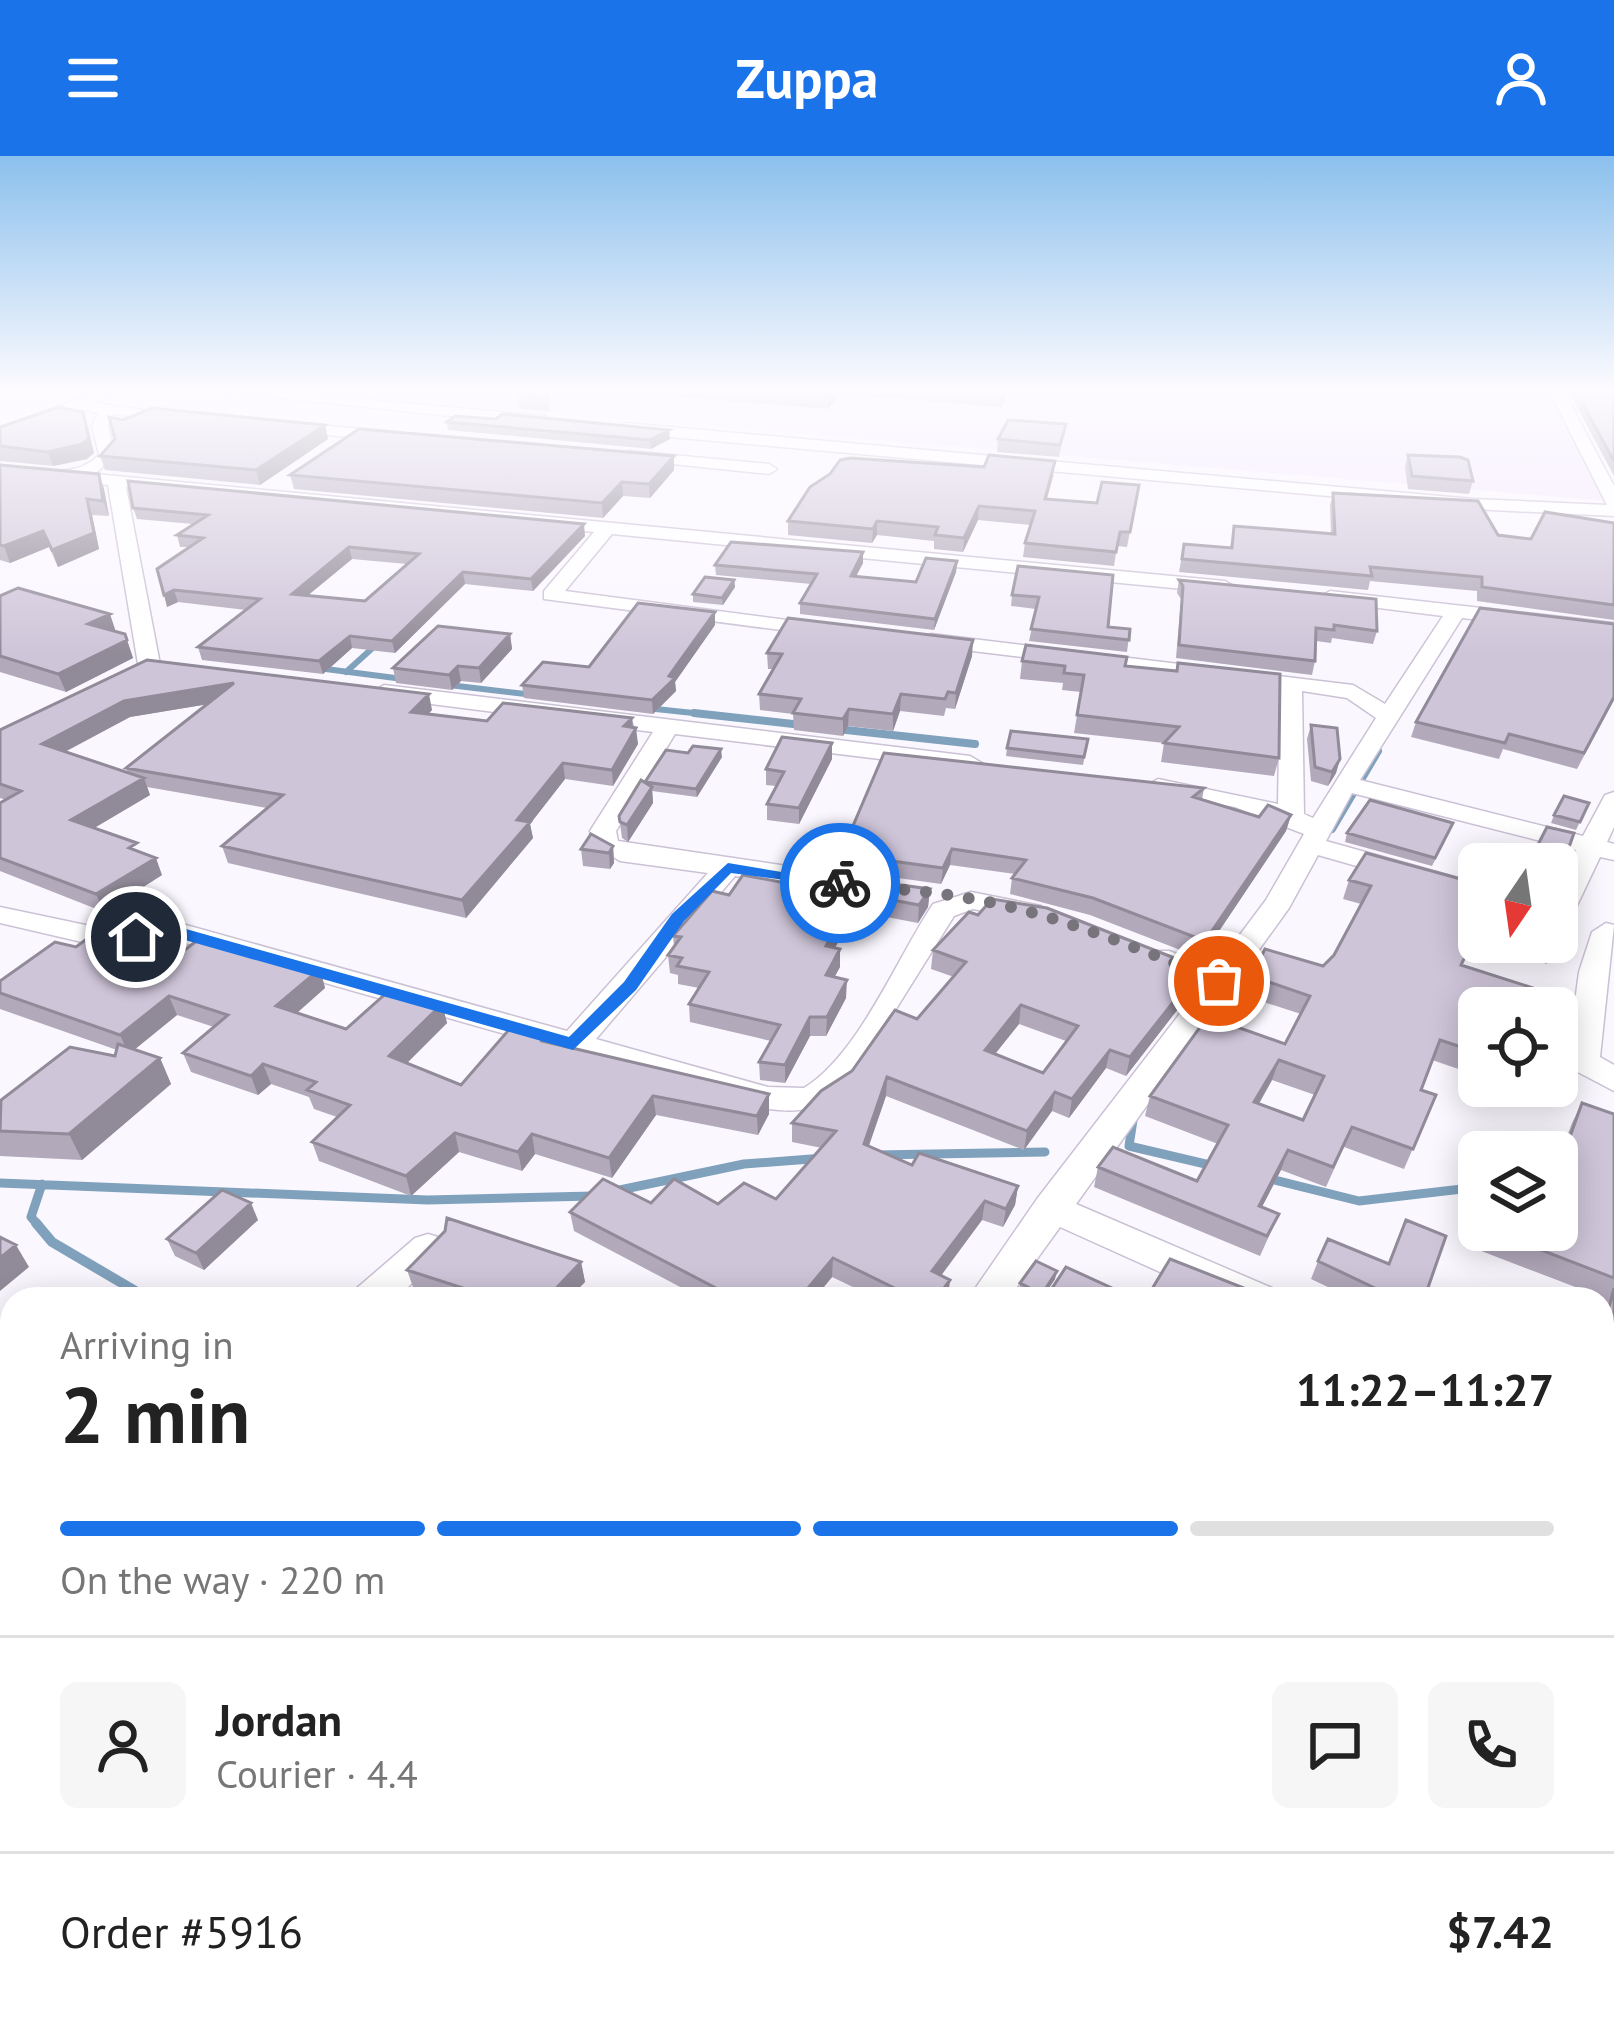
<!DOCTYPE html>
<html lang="en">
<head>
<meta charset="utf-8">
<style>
  body { margin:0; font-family:"PT Sans",sans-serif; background:#f6f6f6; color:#222; height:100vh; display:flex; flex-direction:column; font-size:45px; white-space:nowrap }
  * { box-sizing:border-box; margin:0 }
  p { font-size:39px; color:#767676 }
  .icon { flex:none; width:66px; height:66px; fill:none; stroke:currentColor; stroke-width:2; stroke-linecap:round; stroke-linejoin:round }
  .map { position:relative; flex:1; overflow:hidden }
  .drawer { position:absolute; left:0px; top:1131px; width:1614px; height:744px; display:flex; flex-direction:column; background:#fff; border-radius:36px 36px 0 0; box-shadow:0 6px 30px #0003 }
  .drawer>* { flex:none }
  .needle { width:78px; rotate:193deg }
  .tools { position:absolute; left:1458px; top:687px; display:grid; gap:24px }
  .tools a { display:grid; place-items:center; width:120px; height:120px; border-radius:18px; background:#fff; box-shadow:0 6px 30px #0003; font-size:60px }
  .pin { position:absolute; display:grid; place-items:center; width:102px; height:102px; color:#fff; margin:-51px; border:6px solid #fff; border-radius:50%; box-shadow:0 3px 12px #0007 }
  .courier { position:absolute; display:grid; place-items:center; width:120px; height:120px; margin:-60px; border:9px solid #1a73e8; border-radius:50%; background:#fff; color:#222; box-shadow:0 3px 15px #0007 }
  .headline em { font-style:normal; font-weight:800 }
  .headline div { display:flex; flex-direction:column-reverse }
  .headline { display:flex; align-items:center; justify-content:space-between; height:204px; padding:0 60px }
  h1 { font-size:78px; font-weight:800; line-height:90px }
  .bar { display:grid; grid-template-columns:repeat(4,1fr); gap:18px 12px; align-content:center; height:144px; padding:0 60px }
  .bar i { height:15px; border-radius:9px; background:#e0e0e0 }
  .bar .current { background:#1a73e8 }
  .bar p { grid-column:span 4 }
  .line { display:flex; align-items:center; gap:30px; padding:0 60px; border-top:3px solid #e0e0e0 }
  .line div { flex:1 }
  .round { display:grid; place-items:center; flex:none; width:126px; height:126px; border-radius:18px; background:#f6f6f6 }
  header { display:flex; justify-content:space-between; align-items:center; height:156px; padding:0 60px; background:#1a73e8; color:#fff; font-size:54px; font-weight:800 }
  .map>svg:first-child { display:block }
</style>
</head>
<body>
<header><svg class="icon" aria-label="menu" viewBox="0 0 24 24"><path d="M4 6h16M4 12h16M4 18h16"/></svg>Zuppa<svg class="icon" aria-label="person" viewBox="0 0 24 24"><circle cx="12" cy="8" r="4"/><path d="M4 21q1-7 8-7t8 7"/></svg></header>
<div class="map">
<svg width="1614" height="1875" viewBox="0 0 1614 1875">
  <rect width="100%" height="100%" fill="#fbf7ff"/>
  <path fill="#f3e8fd" d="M303 236H1553L1607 345Z"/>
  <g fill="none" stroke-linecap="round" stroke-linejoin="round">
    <path stroke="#80a1bc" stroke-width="6" d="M318 512 403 523
      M346 516 377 488
      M449 529 534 539
      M646 552 722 560"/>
    <path stroke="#80a1bc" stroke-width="8" d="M694 557 802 569
      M837 573 975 588
      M1332 673 1378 595"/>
    <path stroke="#80a1bc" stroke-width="9" d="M1133 964 1129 990 1214 1010
      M876 999 1045 996
      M1266 1022 1359 1045 1479 1031
      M0 1027 428 1044 593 1040
      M615 1035 744 1008 824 1002
      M39 1070 31 1061 42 1028"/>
    <path stroke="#80a1bc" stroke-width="10" d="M36 1067 52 1086 149 1143"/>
    <path stroke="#80a1bc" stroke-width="14" d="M883 1863 900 1875"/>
    <defs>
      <path id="street" d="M95 236H116L94 247 191 261 183 266 112 258 108 270 115 299 95 318 1225 425 1235 431 1225 437 612 378 565 435 833 470 836 474 826 480 544 443V435L594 376 126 331 160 508 149 515 138 508 108 329 0 319V309C34 312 73 325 99 299L92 270 98 257 81 253 0 285V274Z
        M223 236H281L545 260 553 265 545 270Z
        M1550 236H1564L1614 330V360L1473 353 626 277 618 272 626 267 1473 343 1607 349Z
        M282 266 398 276 406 281 398 286 277 274V268Z
        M629 295 769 308 777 313 769 318 623 303V297Z
        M1330 435 1614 467V479L1462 462 1360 624 1583 680 1605 639 1614 636V671L1607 686 1614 688V704L1600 701 1572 760 1557 768V733L1576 694 1352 637 1326 685 1479 728V745L1318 699 1289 752 1076 1048 1272 1132 1277 1143H1220L1060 1071 1008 1143H968L1037 1043 1202 829 1149 807 1144 801 1149 795H1169L1215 812 1266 744 1304 678 1235 651 1158 637 1146 630 1158 623 1278 648 1280 532 931 490 920 484 931 478 1353 529 1385 548 1443 460 1323 445 1320 441ZM1302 535 1347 542 1376 562 1313 662 1304 658Z
        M384 529 970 600 982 607 970 614 675 578 616 675 618 685 862 721 876 729 862 737 735 720 596 883 768 931 804 932C859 898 897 802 933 748L971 736 1041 750 1045 756 1031 764 973 753 954 760 848 930C824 954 801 957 768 953L185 787 95 789 0 767V751L95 771 186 769 567 875 708 717 620 705 593 689 590 675 653 576 376 541 373 536Z
        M1606 767 1614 769 1600 901 1614 909V935L1572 913 1567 905 1579 816 1592 776Z
        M428 1078 441 1082 447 1092 396 1143H352L357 1132 415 1082Z
        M0 1780 12 1785V1863H34L16 1875 0 1871Z
        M454 1863H516L511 1875H449Z
        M1189 1863H1247L1243 1875H1185Z"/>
    </defs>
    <use href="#street" stroke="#cbc1d5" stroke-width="3"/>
    <use href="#street" fill="#fff" fill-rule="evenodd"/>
  </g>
  <path fill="#b2a9bb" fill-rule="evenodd" d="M552 236 549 255 520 253 518 239Z
    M623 236H1009L1001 251 840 238 828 253Z
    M1569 236H1614V320Z
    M496 263 669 274 670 283 651 293 448 274 447 266Z
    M123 264 325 269 328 283 260 329 105 314 100 300 115 283Z
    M1066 268 1059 301 997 296 998 283Z
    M88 270 94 297 87 303 53 310 1 305 0 306V271Z
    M1408 299 1473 325 1469 338 1408 333 1405 311Z
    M0 309 99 318 104 333 109 360 92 359 99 393 58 411 49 391 10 407 0 404Z
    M674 314 650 342 623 340 603 362 294 333 290 319Z
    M1054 318 1047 343 1097 347 1139 329 1127 391 1117 390 1114 410 1023 401 1025 387 1031 369 978 364 963 396 934 393V385L877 379 872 387 788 379V365Z
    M1333 337 1498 379 1531 383 1614 367V464L1477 445V435L1370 425 1368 434 1179 416 1184 388 1230 392 1234 370 1331 378 1330 349Z
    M133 352 585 380 533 435 465 428 395 497 352 492 323 518 202 504 198 491 246 454 178 446 167 451 188 391H180L177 379 193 368 137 363ZM352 403 407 408 365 445 307 440Z
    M957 405 956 416 934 474 800 458V447L811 428 716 419 715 409 863 407 856 420 916 426Z
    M1113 419 1108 471 1130 473 1127 496 1029 485 1036 453 1011 450 1012 439Z
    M734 424 735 431 723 449 693 446V438Z
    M1179 424 1377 475 1373 488 1332 482 1331 487 1316 485 1315 505 1312 519 1176 502 1181 443 1177 437Z
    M0 440 125 478 133 502 66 536 0 516Z
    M715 456V469L675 526 676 535 653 558 524 542 522 529 589 511Z
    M1614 468V544L1577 613 1503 593 1499 603 1411 581 1416 566Z
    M510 478 512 493 481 527 461 525 452 534 396 527 393 512Z
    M767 497 972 500 955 553 946 552 944 560 900 555 893 575 848 570 843 580 794 574 793 558 760 554 759 538 773 513H768Z
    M147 504 432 554 428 558 487 565 632 562 638 588 613 630 565 623 530 668 533 682 466 762 228 707 222 690 267 652 147 631 150 639 94 672 140 696 162 719 104 756 0 715V647L6 644 0 642V574ZM208 548 126 612 128 617 65 596 130 561Z
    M1022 505 1125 510 1279 602 1274 620 1161 606 1164 587 1074 577 1081 536 1062 534 1063 527 1020 523Z
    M1311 569 1340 603 1336 617 1328 630 1311 625 1307 583Z
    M1088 583 1083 609 1006 600 1007 592Z
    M722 601 697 641 652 635 653 647 628 686 622 682 619 660 645 627Z
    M832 603 799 668 767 664V648L776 630 766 629V613Z
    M1204 632 1202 644 1259 661 1291 659 1286 675 1201 802 1090 759 1010 738 1012 722 1015 718 950 709 941 728 841 714V698Z
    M1589 647 1576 674 1551 667 1554 659Z
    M1547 671 1574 677 1561 714V749L1569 752 1556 788 1547 808 1473 785 1462 810 1536 833 1532 852H1479V920L1432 904 1421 934 1436 939 1404 1013 1344 991 1326 1031 1281 1014 1262 1051 1279 1058 1260 1100 1094 1031 1098 1011 1113 991 1197 1025 1218 988 1145 960 1150 940 1251 801 1256 803 1251 819 1265 793 1323 810 1334 799 1361 748 1343 743 1349 724 1366 697 1479 728V786H1557V708H1528ZM1250 823 1245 840 1301 858 1285 888 1223 866ZM1272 924 1315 939 1303 964 1259 948Z
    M1450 675 1432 710 1345 686 1347 677Z
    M613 690 614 707 610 713 583 710 581 693Z
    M812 732 930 733 928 751 918 767 855 755 835 792 840 811 834 821 846 842 826 880H810L785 927 760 924 759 906 771 885 690 866 689 848 699 832 678 828V819L670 817 668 799 674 790 673 780 729 739Z
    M76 791 186 793 320 813 325 832 297 857 346 873 442 848 447 867 407 907 461 929 549 886 769 958 758 979 656 959 612 1022 535 998 522 1015 459 996 411 1040 319 1005 312 986 337 961 314 953 309 941 271 928 258 939 191 916 183 897 214 871 177 859 134 894 160 902 171 928 82 1004 0 1000V946L115 900 117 894 0 853V825Z
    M933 794 1200 812 1195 831 1126 920 1106 912 1069 962 1052 955 1024 994 886 940 869 990 912 1009 1018 1030 1015 1049 1003 1071 982 1064 941 1120 948 1143H878L832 1121 814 1143H703L574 1075 570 1056 651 1047 718 1048 776 1043 822 992 792 986V967L852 915 917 863 954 821 931 813ZM1019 868 1066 885 1043 917 995 898Z
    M1582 947 1614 958V1200L1602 1195 1604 1142 1476 1093 1483 1074H1557V1007L1572 967Z
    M258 1064 204 1114 175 1100 167 1083Z
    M1406 1064 1424 1143H1353L1311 1123 1318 1105 1388 1107Z
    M581 1106 585 1126 568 1143H441L414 1134 407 1114Z
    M1055 1123 1042 1143H1033L1019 1136 1020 1127Z
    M1614 1821V1875H1590L1593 1863H1602V1829Z
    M1481 1863H1563L1561 1875H1483L1479 1872Z"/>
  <path fill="#918a98" d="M830 236 840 238 828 253V239Z
    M1003 236H1009L1001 251 1002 237Z
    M83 256 94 297 87 303 53 310 48 296Z
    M325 269 328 283 260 329 256 314Z
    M669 274 670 283 651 293 650 284Z
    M674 300V314L650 342 649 328Z
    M99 318 104 333 109 360 103 345Z
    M622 326 623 340 603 362 602 347Z
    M87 343 92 359 99 393 58 411 52 394Z
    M979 350 978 364 963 396 964 382Z
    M877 365V379L872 387 873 373Z
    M584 368 585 380 533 435 531 423Z
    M43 375 49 391 10 407 4 390Z
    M349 391 352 403 295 450 292 438Z
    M863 396V407L851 430V420Z
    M957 405 956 416 934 474 935 463Z
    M463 416 465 428 395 497 392 485Z
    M734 424 735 431 723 449 722 442Z
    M174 434 178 446 167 451 164 439Z
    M715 456V469L675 526 676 535 653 558 652 544Z
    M110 458 116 476 88 468Z
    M125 478 133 502 66 536 58 518Z
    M510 478 512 493 481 527 479 512Z
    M350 480 352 492 323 518 319 505Z
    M973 484 972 500 955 553 956 537Z
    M458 510 461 525 452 534 449 519Z
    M234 527 239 543 130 561 49 604 42 588 124 545Z
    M429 538 432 554 415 572 411 556Z
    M901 538 900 555 893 575V558Z
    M849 553 848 570 843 580V563Z
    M632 562 633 577 636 572 638 588 613 630 612 614 624 570Z
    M832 587V603L799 668V652Z
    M721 593 722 601 697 641 696 633Z
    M1340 603 1336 617 1328 630 1332 616Z
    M563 607 565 623 530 668 533 682 466 762 462 744 517 664Z
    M144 622 150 639 79 681 71 664Z
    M652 631 653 647 628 686 627 669Z
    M1291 659 1286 675 1201 802 1205 785Z
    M613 690 614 707 610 713 609 697Z
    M952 693 950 709 941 728 943 712Z
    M156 702 162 719 104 756 96 738Z
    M930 733 928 751 918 767 919 749Z
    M855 737V755L826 808V790Z
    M840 793V811L826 837V819Z
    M1256 803 1251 822 1212 884 1217 864Z
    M1200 812 1195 831 1126 920 1130 901Z
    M320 813 325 832 283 869 276 850Z
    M847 824 846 842 826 880 827 861Z
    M169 840 177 859 129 898 120 879Z
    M442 848 447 867 395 919 389 900Z
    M1021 849 1019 868 983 913 985 894Z
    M810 861V880L785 927V909Z
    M1110 894 1106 912 1069 962 1072 943Z
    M160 902 171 928 82 1004 69 978Z
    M1279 904 1272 924 1248 966 1254 946Z
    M263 908 271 928 258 939 251 920Z
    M887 921 886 940 863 1006 864 988Z
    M1055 936 1052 955 1024 994 1027 975Z
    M769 938V958L758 979 757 960Z
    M653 940 656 959 612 1022 609 1002Z
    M455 977 459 996 411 1040 406 1020Z
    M532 978 535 998 522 1015 518 996Z
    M1288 994 1281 1014 1252 1070 1259 1050Z
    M1018 1030 1015 1049 1003 1071 1006 1053Z
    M985 1045 982 1064 930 1134 932 1115Z
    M251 1047 258 1064 204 1114 196 1097Z
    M16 1089 29 1111 0 1135V1102Z
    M833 1102 832 1121 814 1143H799Z
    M581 1106 585 1126 568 1143H544Z
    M1057 1115 1055 1123 1041 1143 1042 1138Z
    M950 1124 948 1143H936Z
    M12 1421V1457L0 1469V1433Z"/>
  <path fill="#cfc5d9" stroke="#918a98" stroke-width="3" fill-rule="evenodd" d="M521 236H548L547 242 518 239Z
    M1576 236H1614V305Z
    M58 251 83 256 89 283 82 288 48 296 0 290V271Z
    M152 252 325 269 256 314 100 300 115 283 109 261 123 264Z
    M502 258 669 274 650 284 447 266 455 260 496 263Z
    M1008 264 1066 268 1060 289 998 283Z
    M359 273 674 300 649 328 622 326 602 347 290 319Z
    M989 299 1055 305 1045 343 1097 347 1102 326 1139 329 1130 376H1120L1116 396 1025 387 1035 355 979 350 964 382 935 379 938 371 877 365 873 373 788 365 810 331 830 318 840 304 850 302 984 311Z
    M1408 299 1460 301 1468 304 1473 325 1412 320Z
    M0 309 99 318 103 345 87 343 94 377 52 394 43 375 4 390 0 389Z
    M128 325 584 368 531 423 463 416 392 485 350 480 319 505 198 491 260 443 174 434 164 439 157 413 203 382 177 379 208 359 133 352ZM349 391 419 398 365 445 292 438Z
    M1333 337 1478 345 1498 379 1531 383 1545 356 1614 367V449L1482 431V421L1370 411 1372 420 1182 403 1184 388 1232 392 1234 370 1335 378Z
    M731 386 863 396 851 420 916 426 926 402 957 405 935 463 800 447 817 418 715 409Z
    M1018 410 1113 419 1108 471 1130 473 1129 484 1031 473 1039 441 1012 439Z
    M705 421 734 424 722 442 693 438Z
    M1179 424 1376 443 1377 475 1334 469V474L1316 472 1315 505 1179 489 1183 430Z
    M18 432 110 458 88 468 125 478 127 484 58 518 0 500V440Z
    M638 447 715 456 669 520 675 522 652 544 522 529 543 506 589 511Z
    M1480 452 1614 468V541L1584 597 1509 578 1505 587 1416 566Z
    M788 462 973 484 956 537 948 536 945 543 901 538 893 558 849 553 843 563 793 557 801 543 759 538 782 498 767 497Z
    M438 470 510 478 479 512 458 510 449 519 393 512Z
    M1026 489 1127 501 1125 510 1177 515 1178 507 1280 518 1279 602 1164 587 1179 571 1077 559 1084 519 1064 517 1065 510 1022 505Z
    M147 504 429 538 411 556 487 565 503 547 632 562 624 570 636 572 612 614 563 607 517 664 530 666 462 744 222 690 283 639 126 612 234 527 124 545 42 588 144 622 71 664 137 687 129 692 156 702 96 738 0 702V647L21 635 0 628V574Z
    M1311 569 1337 572 1340 603 1332 616 1315 611Z
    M1011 575 1088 583 1084 601 1007 592Z
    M782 581 832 587 799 652 767 648 784 616 766 613Z
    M693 590 721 593 696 633 645 626 666 594 688 597Z
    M884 597 1204 632 1193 641 1259 661 1268 649 1291 659 1205 785 1093 742 1012 722 1026 704 952 693 943 712 841 698Z
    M641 624 652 631 627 669 620 666 619 660Z
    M1564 640 1589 647 1580 666 1554 659Z
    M1370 644 1453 667 1435 702 1347 677Z
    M1547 671 1574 677 1561 714V749L1569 752 1556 788 1549 786H1557V708H1528Z
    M591 678 613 690 609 697 581 693Z
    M1366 697 1479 728V771L1461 809 1536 833 1532 852H1479V897L1440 884 1421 934 1436 939 1413 993 1352 971 1333 1011 1288 994 1259 1050 1279 1058 1267 1080 1098 1011 1113 991 1197 1025 1228 969 1150 940 1251 801 1256 803 1217 864 1285 888 1310 840 1251 820 1265 793 1323 810 1334 799 1371 730 1349 724ZM1279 904 1324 920 1303 964 1254 946Z
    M820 718 930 733 919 749 855 737 826 790 840 793 826 819 847 824 827 861H810L785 909 759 906 780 869 689 848 709 816 677 810 682 802 668 799 681 781 673 780 712 735 729 739 743 719 812 732Z
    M992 743 1047 752 1200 812 1130 901 1110 894 1072 943 1055 936 1027 975 887 921 864 988 912 1009 919 997 1018 1030 1006 1053 985 1045 932 1115 950 1124 936 1143H917L833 1102 799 1143H737L570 1056 603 1023 651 1047 674 1023 718 1048 744 1027 776 1043 836 975 792 967 821 935 852 915 895 854 917 863 966 806 933 794 969 756 978 759ZM1021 849 1078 870 1043 917 985 894Z
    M99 774H124L186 793 203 780 320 813 276 850 346 873 391 833 442 848 389 900 461 929 513 869 548 878 542 885 769 938 757 960 653 940 609 1002 532 978 518 996 455 977 406 1020 312 986 350 949 307 934 316 926 263 908 251 920 183 897 228 859 169 840 120 879 0 837V825L55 786 76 791Z
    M118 888 160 902 69 978 0 975 1 944 70 891 115 900Z
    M1582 947 1614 958V1122L1489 1074H1557V1017Z
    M222 1034 251 1047 196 1097 167 1083Z
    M447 1062 581 1106 546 1143H455L463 1132 407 1114 445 1075Z
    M1406 1064 1446 1080 1424 1143H1398L1318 1105 1328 1083 1389 1108Z
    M0 1081 16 1089 0 1102Z
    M1170 1103 1272 1143H1146Z
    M1036 1105 1057 1115 1042 1138 1020 1127Z
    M1066 1111 1136 1143H1045Z
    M1614 1132V1175L1604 1171Z
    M1602 1274 1614 1279V1424L1603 1471Z
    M0 1338 12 1345V1421L0 1433Z
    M604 1863H691L706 1875H596Z
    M983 1863H1049L1066 1875H977Z
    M1511 1863H1563L1561 1875H1531Z"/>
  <linearGradient id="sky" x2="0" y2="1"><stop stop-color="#8bc0ed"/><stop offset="0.47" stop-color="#fdfbff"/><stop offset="1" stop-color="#fdfbff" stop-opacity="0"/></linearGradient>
  <rect width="1614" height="499" fill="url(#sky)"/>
  <path fill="#1a73e8" d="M728 707 848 727 840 731 731 717 684 765 636 834 573 894 185 784 136 786 128 781 136 775 186 773 569 881 624 826 672 758Z"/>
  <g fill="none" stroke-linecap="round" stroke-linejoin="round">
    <path stroke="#78747c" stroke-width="12" stroke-dasharray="0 21.6" d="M840 727C892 733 946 736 998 748 1074 765 1146 796 1219 825"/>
  </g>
</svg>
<div class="tools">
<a><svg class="needle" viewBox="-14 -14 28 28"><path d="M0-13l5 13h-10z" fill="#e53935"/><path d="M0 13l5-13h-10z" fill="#767676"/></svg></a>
<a><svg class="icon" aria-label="locate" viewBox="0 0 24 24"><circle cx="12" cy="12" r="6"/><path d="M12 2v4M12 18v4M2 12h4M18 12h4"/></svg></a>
<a><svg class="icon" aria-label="layers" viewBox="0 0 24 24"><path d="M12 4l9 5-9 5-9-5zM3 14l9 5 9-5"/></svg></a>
</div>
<div class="pin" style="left:1219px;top:825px;background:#ea580c"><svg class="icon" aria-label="bag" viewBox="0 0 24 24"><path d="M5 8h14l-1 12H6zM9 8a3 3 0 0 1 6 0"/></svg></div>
<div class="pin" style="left:136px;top:781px;background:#1f2937"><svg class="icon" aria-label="home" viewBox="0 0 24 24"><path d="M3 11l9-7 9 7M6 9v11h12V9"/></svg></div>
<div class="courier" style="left:840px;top:727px"><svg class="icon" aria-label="bike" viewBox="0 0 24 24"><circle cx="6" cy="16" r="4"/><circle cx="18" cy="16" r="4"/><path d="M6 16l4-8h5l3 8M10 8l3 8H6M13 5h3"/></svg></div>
<section class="drawer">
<div class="headline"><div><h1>2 min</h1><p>Arriving in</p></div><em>11:22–11:27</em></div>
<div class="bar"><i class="current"></i><i class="current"></i><i class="current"></i><i></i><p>On the way · 220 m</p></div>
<div class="line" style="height:216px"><a class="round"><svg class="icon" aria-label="person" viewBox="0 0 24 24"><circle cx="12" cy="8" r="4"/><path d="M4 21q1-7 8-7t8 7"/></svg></a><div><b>Jordan</b><p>Courier · 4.4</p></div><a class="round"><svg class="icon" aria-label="chat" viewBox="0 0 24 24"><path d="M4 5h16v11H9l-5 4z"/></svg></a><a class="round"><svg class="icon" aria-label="phone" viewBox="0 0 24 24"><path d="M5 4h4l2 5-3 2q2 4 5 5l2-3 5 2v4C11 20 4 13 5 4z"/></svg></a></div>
<div class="line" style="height:156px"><div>Order #5916</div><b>$7.42</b></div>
</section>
</div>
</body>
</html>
